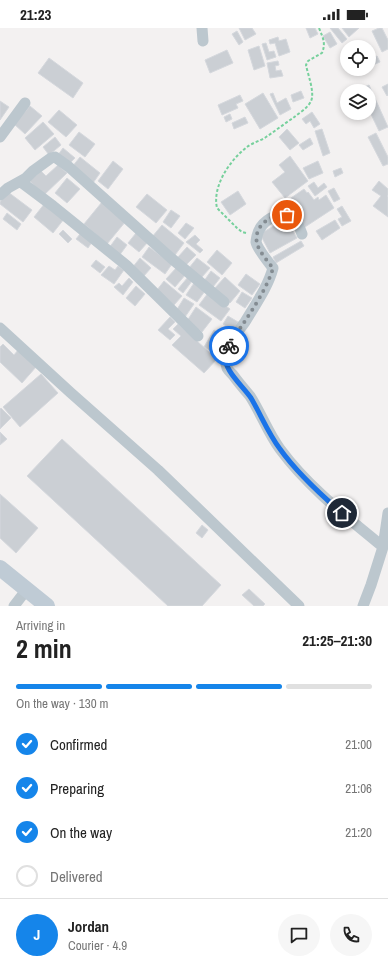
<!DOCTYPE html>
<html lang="en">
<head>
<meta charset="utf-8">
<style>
  body { margin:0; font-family:"Archivo Narrow",sans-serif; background:#f6f6f6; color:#222; height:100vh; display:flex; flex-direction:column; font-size:15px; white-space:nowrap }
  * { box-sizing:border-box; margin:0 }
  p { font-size:13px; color:#767676 }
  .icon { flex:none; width:22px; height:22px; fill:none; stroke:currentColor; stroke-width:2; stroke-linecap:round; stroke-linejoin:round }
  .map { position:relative; height:578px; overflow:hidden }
  .sheet { display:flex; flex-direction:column; background:#fff; flex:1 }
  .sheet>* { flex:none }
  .fabs { position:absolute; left:340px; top:12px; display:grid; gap:8px }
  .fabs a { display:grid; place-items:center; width:36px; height:36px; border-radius:50%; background:#fff; box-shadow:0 2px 6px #0003; font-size:20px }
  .pin { position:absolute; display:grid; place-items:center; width:34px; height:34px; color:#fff; margin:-17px; border:2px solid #fff; border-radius:50%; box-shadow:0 1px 4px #0007 }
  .courier { position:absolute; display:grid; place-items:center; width:40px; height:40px; margin:-20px; border:3px solid #1a73e8; border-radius:50%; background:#fff; color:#222; box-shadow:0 1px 5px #0007 }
  .headline em { font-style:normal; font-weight:800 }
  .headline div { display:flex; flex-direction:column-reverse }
  .headline { display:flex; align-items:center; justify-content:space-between; height:68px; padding:0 16px }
  h1 { font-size:26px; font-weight:800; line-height:30px }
  .bar { display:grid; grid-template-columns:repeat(4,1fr); gap:6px 4px; align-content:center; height:48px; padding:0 16px }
  .bar i { height:5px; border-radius:3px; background:#e0e0e0 }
  .bar .active { background:#1585ea }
  .bar p { grid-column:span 4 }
  .line { display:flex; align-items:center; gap:10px; padding:0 16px; border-top:1px solid #e0e0e0 }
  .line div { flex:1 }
  .round { display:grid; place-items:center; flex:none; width:42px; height:42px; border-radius:21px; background:#f6f6f6 }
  ol { padding:0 16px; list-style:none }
  li { display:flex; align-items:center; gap:12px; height:44px }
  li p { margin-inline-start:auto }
  li .icon { padding:4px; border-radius:50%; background:#1585ea; color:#fff; stroke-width:4 }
  li:last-child { color:#767676 }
  li i { width:22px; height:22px; border:2px solid #e0e0e0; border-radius:50% }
  .status { display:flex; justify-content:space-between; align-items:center; height:28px; padding:0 20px; background:#fff; direction:ltr }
  .status svg { height:11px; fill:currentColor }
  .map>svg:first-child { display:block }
</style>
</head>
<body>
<div class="status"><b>21:23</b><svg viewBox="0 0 49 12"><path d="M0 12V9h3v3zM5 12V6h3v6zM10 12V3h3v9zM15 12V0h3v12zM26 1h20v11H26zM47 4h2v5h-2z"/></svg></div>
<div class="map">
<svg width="388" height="578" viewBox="0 0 388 578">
  <rect width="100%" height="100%" fill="#f3f1f1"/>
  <path fill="#cbcfd4" stroke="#d5d8dd" d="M239 0H252L256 6 245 12Z
    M306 0H315L318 6 310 10Z
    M330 0H338L347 11 342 15Z
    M342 0H359L349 9Z
    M379 0H382L388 12V21L382 24 372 3Z
    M237 3 243 14 239 17 232 6Z
    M330 4 337 16 330 20 323 8Z
    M278 9 279 13 286 11 290 24 279 28 275 15 270 16 269 12Z
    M266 15 269 24 274 23 276 29 267 32 262 16Z
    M259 18 265 38 254 42 248 22Z
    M227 22 233 35 210 45 205 32Z
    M377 28 380 34 373 37 370 31Z
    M49 30 83 55 73 70 38 45Z
    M278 33 279 37 275 38 276 43 281 42 283 48 270 50 267 35Z
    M388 56V67L387 68 382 59Z
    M369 57 388 99 379 103 369 82V63H361L360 61Z
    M301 63 304 70 293 74 291 67Z
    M263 65 278 90 260 101 245 76Z
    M273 65 277 75 286 70 291 81 280 87 270 66Z
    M240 67 243 73 236 76 238 80 222 87 218 77Z
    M0 73 9 79 0 92Z
    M30 78 42 88 25 106 14 96Z
    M59 82 77 97 66 109 48 94Z
    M312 84 320 96 314 100 310 93 306 96 302 91Z
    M230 86 232 91 226 94 224 89Z
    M245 89 248 95 234 101 232 95Z
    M43 94 54 106 35 122 25 110Z
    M287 101 299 115 290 122 279 109Z
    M322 101 330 125 323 128 315 103Z
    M79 104 95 116 85 129 69 117Z
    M376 105 388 129V136L383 138 368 109Z
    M55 109 61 117 49 127 43 119Z
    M310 110 313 116 303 122 299 117Z
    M63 120 75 130 69 136 58 127Z
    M290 128 308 153 285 170 272 154 285 144 279 137Z
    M80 129 100 145 93 155 72 139Z
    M113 133 123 141 108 161 98 153Z
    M318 133 323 145 309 151 303 140Z
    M58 137 67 145 44 167 29 152 40 142 46 148Z
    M341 140 343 145 335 149 333 143Z
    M67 150 80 161 67 175 55 165Z
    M379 153 388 161V167L387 168 388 169V189L373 178 381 168 372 162Z
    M314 154 318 160 324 155 327 159 315 168 308 158Z
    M334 160 340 171 334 174 328 163Z
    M304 161 307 165 308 164 314 172 318 169 319 172 326 167 334 180 305 199 288 172Z
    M238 163 246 176 230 187 221 174Z
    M8 164 32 182 23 194 0 176V174Z
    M147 166 167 182 156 195 136 179Z
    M102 174 126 193 107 216 84 196Z
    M45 175 64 191 53 205 34 189Z
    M342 178 351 193 342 198 338 191 342 189 337 181Z
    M171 182 180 188 171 200 163 194Z
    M7 185 21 196 17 202 3 191Z
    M286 191 297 210 270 225 260 206Z
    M335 192 340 200 322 212 316 203Z
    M186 195 194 200 185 211 178 205Z
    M162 197 184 215 175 227 152 209Z
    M63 202 72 211 68 215 59 206Z
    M136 205 148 214 139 224 128 215Z
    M80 206 92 214 88 220 76 211Z
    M195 207 200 212 196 216 203 222 200 225 186 214Z
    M117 209 127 217 119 228 109 220Z
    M301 213 304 218 276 235 273 229Z
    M149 219 172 236 165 246 142 229Z
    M187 219 196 227 186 237 178 229Z
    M217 222 232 235 222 247 207 234Z
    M140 230 151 240 143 249 132 240Z
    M197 230 210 240 201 250 189 240Z
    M96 232 105 239 100 245 91 238Z
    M109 238 115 242 118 238 124 242 114 256 101 247Z
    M177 239 186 246 175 259 166 251Z
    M211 243 220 250 213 259 204 253Z
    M246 246 260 256 252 267 238 257Z
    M188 249 192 253 183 265 178 261Z
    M225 249 240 263 230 275 214 261Z
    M129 250 133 254 123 267 114 259 119 255 122 258Z
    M164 253 182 268 174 277 157 262Z
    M194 255 205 263 197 274 186 267Z
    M136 258 145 266 135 278 126 270Z
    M242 264 252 270 245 280 236 274Z
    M208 265 230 281 221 293 199 277Z
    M184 270 194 276 185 289 176 283Z
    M196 279 212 291 202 304 187 293Z
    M228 288 238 294 233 302 223 296Z
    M170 289 175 294 168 301 175 307 170 312 158 302Z
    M178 296 217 331 204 345 172 317 181 308 173 301Z
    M214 302 229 311 219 327 204 319Z
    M3 316 14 327 18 322 36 339 22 355 0 334V319Z
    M41 346 58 365 20 399 3 379Z
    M1 380 11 390 0 401V381Z
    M0 404 7 411 0 417Z
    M62 411 221 557 202 578H168L27 448Z
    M0 466 38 500 16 525 0 510Z
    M202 497 208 502 202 510 196 505Z
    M249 561 265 576 263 578H254L242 567Z"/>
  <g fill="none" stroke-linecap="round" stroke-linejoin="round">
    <path stroke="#76d09c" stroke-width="2" stroke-dasharray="3 2" stroke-linecap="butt" d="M246 205 242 204 237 200 217 180C212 158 230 132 247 119 252 115 260 113 266 109 275 103 284 96 293 90 299 85 308 80 311 73 315 65 308 47 306 37L308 33 322 25C326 15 323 10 319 0"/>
    <path stroke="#bcc7ce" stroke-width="11" d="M202 0 203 13
      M0 109 25 75
      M21 154 53 178 126 237 198 308
      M0 167 8 160 26 150 33 143 51 130 55 129 69 139 171 230 224 274
      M302 206C300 200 298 194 293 190 279 180 260 194 257 208 257 208 256 213 256 214 257 220 269 235 273 240 268 259 255 277 245 294 239 302 226 318 225 328 225 331 226 337 227 340 228 342 231 345 233 347 238 354 244 361 250 368 261 385 268 405 280 421 308 459 347 489 383 519
      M0 300 71 365 158 442 299 578
      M14 578 27 561
      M363 578 371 557 383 519 388 485"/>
    <path stroke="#bfcbd5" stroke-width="16" d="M0 540 47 578"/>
  </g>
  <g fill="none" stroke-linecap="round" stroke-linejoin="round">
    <path stroke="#848c92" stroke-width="4" stroke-dasharray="0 7.2" d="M229 318C233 310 238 303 243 296 253 281 268 258 273 240 267 233 260 224 257 216 256 213 257 210 257 206 260 193 275 186 287 187"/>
    <path stroke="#1a73e8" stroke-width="5" d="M229 318C228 320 226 323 225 326 223 342 243 358 251 370 261 387 268 405 280 421 297 445 320 466 342 485"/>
  </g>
</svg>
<div class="fabs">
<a><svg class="icon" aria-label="locate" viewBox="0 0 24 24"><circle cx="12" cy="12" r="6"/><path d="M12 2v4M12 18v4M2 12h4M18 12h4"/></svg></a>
<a><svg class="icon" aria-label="layers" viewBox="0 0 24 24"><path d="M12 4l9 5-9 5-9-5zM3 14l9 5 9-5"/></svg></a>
</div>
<div class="pin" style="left:287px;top:187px;background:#ea580c"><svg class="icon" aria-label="bag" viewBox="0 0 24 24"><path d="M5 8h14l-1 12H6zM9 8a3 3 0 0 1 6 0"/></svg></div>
<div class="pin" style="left:342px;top:485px;background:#1f2937"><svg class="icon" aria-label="home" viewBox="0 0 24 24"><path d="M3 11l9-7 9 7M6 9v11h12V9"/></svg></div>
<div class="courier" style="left:229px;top:318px"><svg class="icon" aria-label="bike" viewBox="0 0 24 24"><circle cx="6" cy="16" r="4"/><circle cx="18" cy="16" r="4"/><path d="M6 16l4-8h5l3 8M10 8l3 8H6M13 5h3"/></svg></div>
</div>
<section class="sheet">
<div class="headline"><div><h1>2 min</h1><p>Arriving in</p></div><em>21:25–21:30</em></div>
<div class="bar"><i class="active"></i><i class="active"></i><i class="active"></i><i></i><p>On the way · 130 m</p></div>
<ol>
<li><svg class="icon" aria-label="check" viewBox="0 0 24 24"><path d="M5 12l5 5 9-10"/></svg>Confirmed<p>21:00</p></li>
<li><svg class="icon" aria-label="check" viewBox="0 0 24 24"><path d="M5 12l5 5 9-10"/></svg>Preparing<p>21:06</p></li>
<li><svg class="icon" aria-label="check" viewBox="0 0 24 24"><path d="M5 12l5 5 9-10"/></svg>On the way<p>21:20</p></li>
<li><i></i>Delivered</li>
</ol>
<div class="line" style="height:72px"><b class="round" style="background:#1585ea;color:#fff">J</b><div><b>Jordan</b><p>Courier · 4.9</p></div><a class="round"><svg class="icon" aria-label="chat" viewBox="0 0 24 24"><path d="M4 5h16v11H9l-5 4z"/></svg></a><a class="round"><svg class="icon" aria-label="phone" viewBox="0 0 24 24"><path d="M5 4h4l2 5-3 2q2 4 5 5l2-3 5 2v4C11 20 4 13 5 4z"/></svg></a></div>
</section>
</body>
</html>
